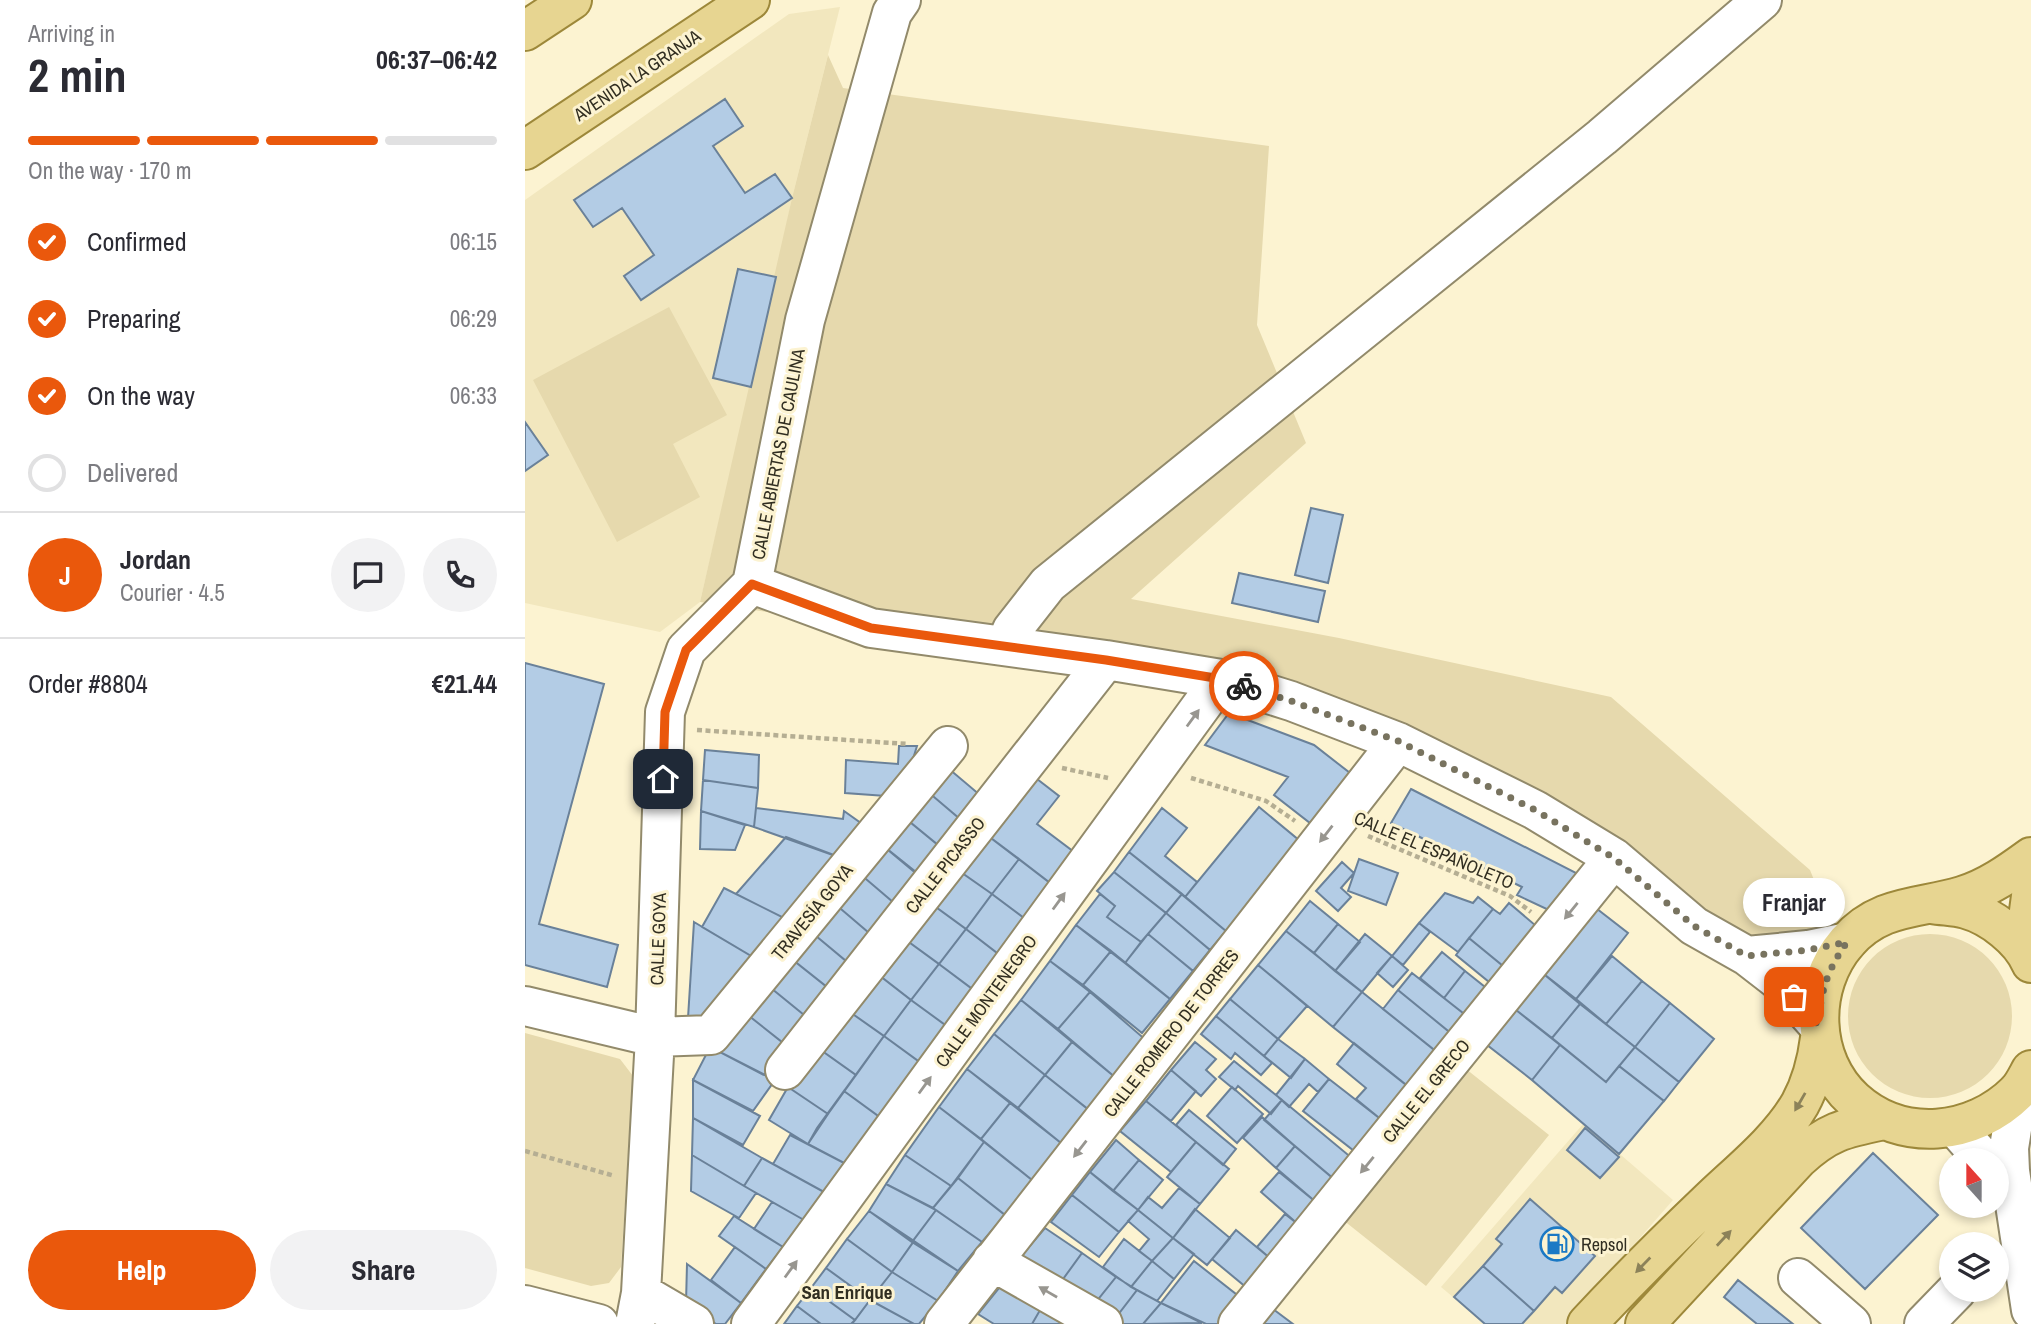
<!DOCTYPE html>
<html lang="en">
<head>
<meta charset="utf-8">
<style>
  body { margin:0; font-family:"Archivo Narrow",sans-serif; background:#f2f2f3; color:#2b2b33; height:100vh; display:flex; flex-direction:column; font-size:26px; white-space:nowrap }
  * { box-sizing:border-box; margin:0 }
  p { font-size:23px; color:#7c7c81 }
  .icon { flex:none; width:38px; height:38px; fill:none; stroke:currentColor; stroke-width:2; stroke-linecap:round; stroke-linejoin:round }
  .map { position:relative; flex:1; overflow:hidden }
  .sheet { display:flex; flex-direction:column; background:#fff; width:525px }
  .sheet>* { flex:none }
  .needle { width:46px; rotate:339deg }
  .tools { position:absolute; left:1414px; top:1148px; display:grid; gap:14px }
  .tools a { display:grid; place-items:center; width:70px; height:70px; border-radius:50%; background:#fff; box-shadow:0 4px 10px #0003; font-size:35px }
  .pin { position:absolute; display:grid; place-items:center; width:60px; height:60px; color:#fff; margin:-30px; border-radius:14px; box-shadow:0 4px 10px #0006 }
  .courier { position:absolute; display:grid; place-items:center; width:70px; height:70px; margin:-35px; border:5px solid #ea580c; border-radius:50%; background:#fff; color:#222; box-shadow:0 2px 9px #0007 }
  .bubble { position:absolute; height:49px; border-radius:24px; background:#fff; box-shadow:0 4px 10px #0003; font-size:23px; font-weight:800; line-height:49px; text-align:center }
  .headline em { font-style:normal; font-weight:800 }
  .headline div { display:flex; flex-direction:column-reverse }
  .headline { display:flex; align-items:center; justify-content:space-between; height:119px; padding:0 28px }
  h1 { font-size:46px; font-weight:800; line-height:52px }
  .bar { display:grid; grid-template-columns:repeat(4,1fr); gap:10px 7px; align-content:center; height:84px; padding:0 28px }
  .bar i { height:9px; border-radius:5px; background:#e1e1e2 }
  .bar .current { background:#ea580c }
  .bar p { grid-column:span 4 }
  .line { display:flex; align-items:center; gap:18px; padding:0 28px; border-top:2px solid #e1e1e2 }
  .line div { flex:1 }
  .round { display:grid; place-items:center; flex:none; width:74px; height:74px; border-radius:37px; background:#f2f2f3 }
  ol { padding:0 28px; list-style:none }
  li { display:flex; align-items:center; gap:21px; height:77px }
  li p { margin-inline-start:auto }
  li .icon { padding:7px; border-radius:50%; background:#ea580c; color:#fff; stroke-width:4 }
  li:last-child { color:#7c7c81 }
  li i { width:38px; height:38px; border:4px solid #e1e1e2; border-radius:50% }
  .action { display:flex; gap:14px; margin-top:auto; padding:14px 28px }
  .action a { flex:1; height:80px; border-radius:42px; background:#ea580c; color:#fff; font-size:28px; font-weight:800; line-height:80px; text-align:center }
  .action a+a { background:#f2f2f3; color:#2b2b33 }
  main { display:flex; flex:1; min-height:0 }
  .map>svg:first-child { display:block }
</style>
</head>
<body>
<main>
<section class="sheet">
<div class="headline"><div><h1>2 min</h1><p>Arriving in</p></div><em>06:37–06:42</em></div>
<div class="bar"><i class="current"></i><i class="current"></i><i class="current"></i><i></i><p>On the way · 170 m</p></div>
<ol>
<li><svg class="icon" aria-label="check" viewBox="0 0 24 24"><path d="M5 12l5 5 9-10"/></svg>Confirmed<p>06:15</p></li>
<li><svg class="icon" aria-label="check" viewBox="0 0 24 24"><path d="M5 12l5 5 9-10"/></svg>Preparing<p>06:29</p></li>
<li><svg class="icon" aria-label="check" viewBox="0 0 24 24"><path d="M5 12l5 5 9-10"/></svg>On the way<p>06:33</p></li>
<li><i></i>Delivered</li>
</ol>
<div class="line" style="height:126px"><b class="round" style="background:#ea580c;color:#fff">J</b><div><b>Jordan</b><p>Courier · 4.5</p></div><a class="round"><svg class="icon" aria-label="chat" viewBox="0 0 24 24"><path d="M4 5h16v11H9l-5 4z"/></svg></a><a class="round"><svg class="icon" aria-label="phone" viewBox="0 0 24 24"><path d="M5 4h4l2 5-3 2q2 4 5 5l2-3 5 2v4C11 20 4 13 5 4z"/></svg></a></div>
<div class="line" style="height:91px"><div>Order #8804</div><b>€21.44</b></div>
<div class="action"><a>Help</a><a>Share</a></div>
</section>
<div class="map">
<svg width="1506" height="1324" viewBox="0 0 1506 1324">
  <rect width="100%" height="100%" fill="#fcf3d1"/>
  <path fill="#f2e7be" d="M315 7 267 198 251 277 175 602 135 632 0 603V200L264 14Z
    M1059 1123 1148 1200 1040 1324H960L916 1287Z"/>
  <path fill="#e6d9ad" d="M303 55 318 88 744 146 732 325 781 443 606 599 814 638 1086 697 1285 870 1310 932 1261 944 1174 924 1088 850 738 685 175 602 267 198Z
    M144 307 202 415 148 444 175 497 92 542 8 380Z
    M1323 1016a82 82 0 1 1 164 0a82 82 0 1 1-164 0Z
    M0 1033 95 1059 108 1076 96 1267 84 1283 66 1286 0 1268Z
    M936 1065 1024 1135 901 1286 813 1216Z"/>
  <path fill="#b3cce5" stroke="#6a8199" stroke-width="2" d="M200 99 218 126 188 146 220 193 250 174 267 198 116 300 99 276 129 255 97 208 68 227 49 200Z
    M213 269 251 277 226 387 188 378Z
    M0 422 23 455 0 471Z
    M786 508 818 515 803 583 770 575Z
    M714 573 800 591 793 622 707 603Z
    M0 663 79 684 14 924 93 945 82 987 0 965Z
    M704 713 789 745 825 773 785 823 749 795 763 777 680 745Z
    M374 746H392L383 775 361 796 320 793 321 760 373 764Z
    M180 750 234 755 233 788 178 780Z
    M417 763 455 795 435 819 396 786Z
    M503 772 534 796 512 824 553 855 529 886 458 832Z
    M178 780 233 788 229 827 176 811Z
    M396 786 435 819 413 845 374 813Z
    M886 789 1057 876 1028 912 992 895 997 887 866 823Z
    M734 807 775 841 701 931 660 897Z
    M231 808 318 819 319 811 347 831 322 860 229 827Z
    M637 808 662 828 640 856 672 882 660 897 604 852Z
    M176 811 220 825 210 850 175 849Z
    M374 813 413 845 391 872 351 840Z
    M458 832 494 859 467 894 430 868Z
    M261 837 322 860 271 924 211 894Z
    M351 840 399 880 375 908 328 868Z
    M604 852 657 894 641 913 589 872Z
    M494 859 529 886 503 921 467 894Z
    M834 859 873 873 861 905 823 891Z
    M817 862 829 873 816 888 826 897 813 911 791 891Z
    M328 868 375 908 350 938 303 898Z
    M430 868 467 894 441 929 404 902Z
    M589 872 641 913 616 942 582 917 590 906 572 891Z
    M199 888 271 924 238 963 177 927Z
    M920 893 948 903 953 897 968 909 933 952 894 923Z
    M467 894 503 921 476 956 441 929Z
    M575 894 590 906 582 917 616 942 600 963 551 925Z
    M657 894 701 931 685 950 641 913Z
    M303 898 350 938 327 966 279 926Z
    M785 901 813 924 789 953 761 931Z
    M404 902 441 929 414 964 377 937Z
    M984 903 1017 931 983 970 944 938 968 909 975 914Z
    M1067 905 1103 933 1051 999 1015 971Z
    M641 913 685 950 668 971 623 934Z
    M169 922 238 963 183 1029 163 1018Z
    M894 923 905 932 878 965 867 956Z
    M813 924 835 942 810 971 789 953Z
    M551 925 586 951 558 985 525 961Z
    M279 926 327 966 307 991 258 952Z
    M441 929 476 956 450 991 414 964Z
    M761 931 837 992 808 1027 733 965Z
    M623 934 668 971 645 999 600 963Z
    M840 934 867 956 837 992 810 971Z
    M377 937 414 964 386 1000 350 972Z
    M944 938 983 970 969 986 931 955Z
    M586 951 645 999 617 1033 558 985Z
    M258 952 307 991 284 1019 236 980Z
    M917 952 940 971 919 998 895 978Z
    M867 956 883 970 868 987 852 973Z
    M1087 956 1117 981 1081 1024 1051 999Z
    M525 961 565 992 533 1029 496 1000Z
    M414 964 450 991 423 1027 386 1000Z
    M733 965 782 1006 753 1039 705 999Z
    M940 971 965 991 943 1017 919 998Z
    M1015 971 1055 1004 1027 1038 986 1006Z
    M350 972 386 1000 359 1036 322 1010Z
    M887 973 943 1017 928 1035 873 990Z
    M236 980 284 1019 262 1046 214 1008Z
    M1117 981 1145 1003 1110 1047 1081 1024Z
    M873 990 928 1035 913 1053 858 1009Z
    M565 992 622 1041 591 1078 533 1029Z
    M837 992 913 1053 885 1088 808 1027Z
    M705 999 753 1039 739 1056 691 1016Z
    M386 1000 423 1027 396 1063 359 1036Z
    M496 1000 547 1042 520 1075 469 1034Z
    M1145 1003 1189 1039 1154 1082 1110 1047Z
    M1055 1004 1110 1047 1081 1082 1027 1038Z
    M986 1006 1035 1045 1007 1080 957 1041Z
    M214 1008 262 1046 239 1075 185 1047Z
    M322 1010 359 1036 331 1075 293 1048Z
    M691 1016 747 1063 736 1075 710 1053 706 1059 676 1034Z
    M469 1034 520 1075 493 1108 442 1069Z
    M359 1036 396 1063 356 1118 319 1091Z
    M753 1039 780 1059 766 1078 739 1056Z
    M547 1042 591 1078 564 1110 520 1075Z
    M670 1042 691 1059 681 1070 691 1079 676 1096 646 1070Z
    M829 1043 885 1088 858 1121 831 1099 841 1088 812 1064Z
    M1035 1045 1081 1082 1094 1066 1139 1101 1094 1154 1007 1080Z
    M185 1047 250 1080 228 1111 168 1080Z
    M1110 1047 1154 1082 1139 1101 1094 1066Z
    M293 1048 331 1075 303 1114 263 1087Z
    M780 1059 804 1079 793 1092 784 1084 764 1107 751 1095Z
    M709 1061 757 1100 746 1114 713 1086 710 1090 694 1077Z
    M442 1069 485 1103 456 1139 414 1107Z
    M646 1070 671 1091 646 1121 621 1101Z
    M520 1075 564 1110 536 1143 493 1108Z
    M804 1079 858 1121 833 1154 778 1111Z
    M168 1080 235 1116 218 1145 168 1118Z
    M263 1087 303 1114 283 1144 244 1120Z
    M707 1087 738 1114 712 1143 682 1116Z
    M319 1091 356 1118 321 1164 283 1144 292 1128Z
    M757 1100 828 1159 810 1180 739 1120Z
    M621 1101 671 1142 646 1172 595 1131Z
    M485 1103 536 1143 507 1180 456 1139Z
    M414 1107 459 1142 426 1186 380 1155Z
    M664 1110 711 1149 698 1165 651 1125Z
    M737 1117 770 1146 751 1168 718 1138Z
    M168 1118 237 1158 219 1186 167 1155Z
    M1060 1128 1094 1157 1075 1178 1042 1150Z
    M265 1135 321 1164 299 1192 248 1164Z
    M591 1140 614 1160 588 1191 565 1172Z
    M459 1142 507 1180 480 1215 433 1178Z
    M671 1142 704 1169 675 1204 642 1177Z
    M770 1146 810 1180 792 1203 751 1168Z
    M1348 1153 1413 1215 1340 1289 1276 1228Z
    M167 1155 231 1193 214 1218 166 1191Z
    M380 1155 426 1186 408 1208 361 1184Z
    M237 1158 299 1192 279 1220 219 1186Z
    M614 1160 638 1180 613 1210 588 1191Z
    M565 1172 613 1210 594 1232 547 1195Z
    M754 1172 792 1203 774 1225 736 1192Z
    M433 1178 480 1215 457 1242 408 1208Z
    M361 1184 411 1210 387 1242 344 1211Z
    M654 1188 675 1204 648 1238 613 1210 623 1197 637 1208Z
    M547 1195 594 1232 574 1257 526 1222Z
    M1005 1199 1070 1256 1037 1293 1030 1287 1009 1311 958 1266 977 1244 971 1239Z
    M247 1202 279 1220 258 1247 229 1229Z
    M670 1209 705 1238 682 1265 648 1238Z
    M411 1210 457 1242 433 1271 387 1242Z
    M613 1210 648 1238 627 1261 614 1251 624 1239 603 1221Z
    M344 1211 389 1241 367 1272 322 1239Z
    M760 1214 774 1225 746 1259 732 1247Z
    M209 1216 258 1247 241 1269 194 1236Z
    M520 1228 557 1253 533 1286 491 1262Z
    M711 1230 746 1259 722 1288 687 1259Z
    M648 1238 669 1254 649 1279 627 1261Z
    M322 1239 367 1272 345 1300 301 1268Z
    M599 1239 627 1261 606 1287 578 1267Z
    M389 1241 433 1271 413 1301 367 1272Z
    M210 1247 241 1269 216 1303 186 1280Z
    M557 1253 591 1277 567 1307 533 1286Z
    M627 1261 649 1279 632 1301 606 1287Z
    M669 1261 716 1298 694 1324H681L636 1303Z
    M162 1264 216 1303 200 1324H191L161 1303Z
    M958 1266 1009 1311 997 1324H960L929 1297Z
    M301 1268 345 1300 330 1320 286 1288Z
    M367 1272 413 1301 394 1324H389L345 1300Z
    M591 1277 612 1290 589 1320 567 1307Z
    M1213 1280 1268 1324H1232L1199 1297Z
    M478 1283 518 1305 507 1324H469L453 1314Z
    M286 1288 330 1320 326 1324H296L272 1306Z
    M612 1290 636 1303 618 1324H596L589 1320Z
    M345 1300 389 1324H327Z
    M636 1303 677 1323 618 1324Z
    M518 1305 551 1324H507Z
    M272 1306 296 1324H259Z
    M748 1309 768 1324H735Z"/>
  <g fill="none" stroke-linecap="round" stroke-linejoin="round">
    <defs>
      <path id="minor" d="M376 0 367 13 280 320 227 584 346 628 581 660 696 679 766 701 873 742 1010 810 1089 858 1169 926 1222 956 1253 980 1293 1025
        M480 646 487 630 523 584 1077 137 1237 0
        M1222 956 1283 950 1322 942
        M0 1006 130 1037 186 1035 423 746
        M260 1070 581 660
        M1493 1091 1484 1148 1485 1171 1506 1310
        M1431 1128 1459 1160
        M467 1261 578 1324
        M1273 1278 1326 1324
        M116 1293 169 1324
        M0 1305 74 1324
        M110 1324 116 1293 130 1037 140 712 161 650 227 584
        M226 1324 696 679
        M419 1324 873 742
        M713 1324 1089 858
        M1399 1324 1432 1290"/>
      <path id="major" d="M0 31 47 0
        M0 150 225 0
        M1506 857C1484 873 1463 888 1437 896 1394 909 1355 904 1322 942 1283 987 1285 1060 1329 1100 1377 1143 1448 1136 1492 1092 1498 1086 1502 1077 1506 1070
        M1407 904C1419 906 1431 906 1441 909 1466 916 1496 939 1506 963
        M1503 956 1502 926 1506 896
        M1062 1324C1101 1282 1141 1242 1183 1202 1214 1172 1253 1142 1275 1104 1287 1082 1292 1062 1295 1038
        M1120 1324 1273 1159C1303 1131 1320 1128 1359 1120"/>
    </defs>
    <use href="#minor" stroke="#928a6b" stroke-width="42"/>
    <use href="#major" stroke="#9d883a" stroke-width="42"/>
    <path stroke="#b5ae93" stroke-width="4.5" stroke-dasharray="5 3.5" stroke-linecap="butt" d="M172 730 383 744
      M537 768 583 778
      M666 778 741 801 770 821
      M843 836 985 896 1006 912
      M0 1151 90 1176"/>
    <use href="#minor" stroke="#fff" stroke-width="38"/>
    <use href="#major" stroke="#e7d591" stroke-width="38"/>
  </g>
  <defs><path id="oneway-solid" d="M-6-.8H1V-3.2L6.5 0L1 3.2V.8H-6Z" transform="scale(1.75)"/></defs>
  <g fill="#989690">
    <use href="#oneway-solid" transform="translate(668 718) rotate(-54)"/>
    <use href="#oneway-solid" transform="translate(801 834) rotate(128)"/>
    <use href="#oneway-solid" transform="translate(534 901) rotate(-54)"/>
    <use href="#oneway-solid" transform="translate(1046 911) rotate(129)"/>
    <use href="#oneway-solid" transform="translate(400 1085) rotate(-54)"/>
    <use href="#oneway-solid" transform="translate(555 1149) rotate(128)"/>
    <use href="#oneway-solid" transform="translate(842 1165) rotate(129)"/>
    <use href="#oneway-solid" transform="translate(266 1269) rotate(-54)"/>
    <use href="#oneway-solid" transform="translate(523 1292) rotate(-150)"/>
  </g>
  <g fill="#8c8259">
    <use href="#oneway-solid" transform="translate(1275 1102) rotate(120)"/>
    <use href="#oneway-solid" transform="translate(1199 1238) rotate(-47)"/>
    <use href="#oneway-solid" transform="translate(1118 1265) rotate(134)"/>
  </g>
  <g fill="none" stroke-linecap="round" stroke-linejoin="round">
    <path stroke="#78735f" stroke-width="7" stroke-dasharray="0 12.6" d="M719 686 766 701 873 741 1010 810 1089 858 1169 926 1222 956 1283 950 1322 942C1302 971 1296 990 1293 1025L1269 997"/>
    <path stroke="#ea580c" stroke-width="9" d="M138 779 140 712 161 650 227 584 346 628 581 660 696 679 719 686"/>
  </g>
  <defs>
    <symbol id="fuel-ring" viewBox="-11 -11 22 22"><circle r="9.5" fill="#fcf3d1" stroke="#1b79c5" stroke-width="1.5"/><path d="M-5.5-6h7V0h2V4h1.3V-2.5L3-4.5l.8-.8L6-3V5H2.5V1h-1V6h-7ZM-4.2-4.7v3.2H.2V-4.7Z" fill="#1b79c5"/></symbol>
  </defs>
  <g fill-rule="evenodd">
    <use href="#fuel-ring" x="1013" y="1225" width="38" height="38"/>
  </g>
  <g text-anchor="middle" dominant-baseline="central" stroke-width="6" stroke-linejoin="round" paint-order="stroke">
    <g font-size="18" fill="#312e21" stroke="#fcf3d1">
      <text transform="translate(112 75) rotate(-34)">AVENIDA LA GRANJA</text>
      <text transform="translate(253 454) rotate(-79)">CALLE ABIERTAS DE CAULINA</text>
      <text transform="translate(909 850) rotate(23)">CALLE EL ESPAÑOLETO</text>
      <text transform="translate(420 865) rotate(-52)">CALLE PICASSO</text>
      <text transform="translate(287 912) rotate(-51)">TRAVESÍA GOYA</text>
      <text transform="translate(133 939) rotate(-88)">CALLE GOYA</text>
      <text transform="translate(461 1001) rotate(-54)">CALLE MONTENEGRO</text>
      <text transform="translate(646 1033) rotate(-52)">CALLE ROMERO DE TORRES</text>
      <text transform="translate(901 1091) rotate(-51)">CALLE EL GRECO</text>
    </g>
    <g font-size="18" fill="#312e21" stroke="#fcf3d1" text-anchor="start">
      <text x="1056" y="1244">Repsol</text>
    </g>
    <g font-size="19" font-weight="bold" fill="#312e21" stroke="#fcf3d1">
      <text x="322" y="1292">San Enrique</text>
    </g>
  </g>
</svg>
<div class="tools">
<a><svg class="needle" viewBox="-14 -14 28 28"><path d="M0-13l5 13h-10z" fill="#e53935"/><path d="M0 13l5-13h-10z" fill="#7c7c81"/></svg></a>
<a><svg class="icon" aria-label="layers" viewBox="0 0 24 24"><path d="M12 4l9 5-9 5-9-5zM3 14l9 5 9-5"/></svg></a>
</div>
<div class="pin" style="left:1269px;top:997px;background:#ea580c"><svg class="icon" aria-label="bag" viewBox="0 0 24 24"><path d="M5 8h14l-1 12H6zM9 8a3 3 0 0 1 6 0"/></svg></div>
<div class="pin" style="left:138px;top:779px;background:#1f2937"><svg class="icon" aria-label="home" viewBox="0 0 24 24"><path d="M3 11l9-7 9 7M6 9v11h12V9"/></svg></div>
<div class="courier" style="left:719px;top:686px"><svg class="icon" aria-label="bike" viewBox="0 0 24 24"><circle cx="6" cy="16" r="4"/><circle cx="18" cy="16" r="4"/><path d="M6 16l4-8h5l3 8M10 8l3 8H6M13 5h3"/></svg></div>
<div class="bubble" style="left:1218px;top:878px;width:102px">Franjar</div>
</div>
</main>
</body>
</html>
